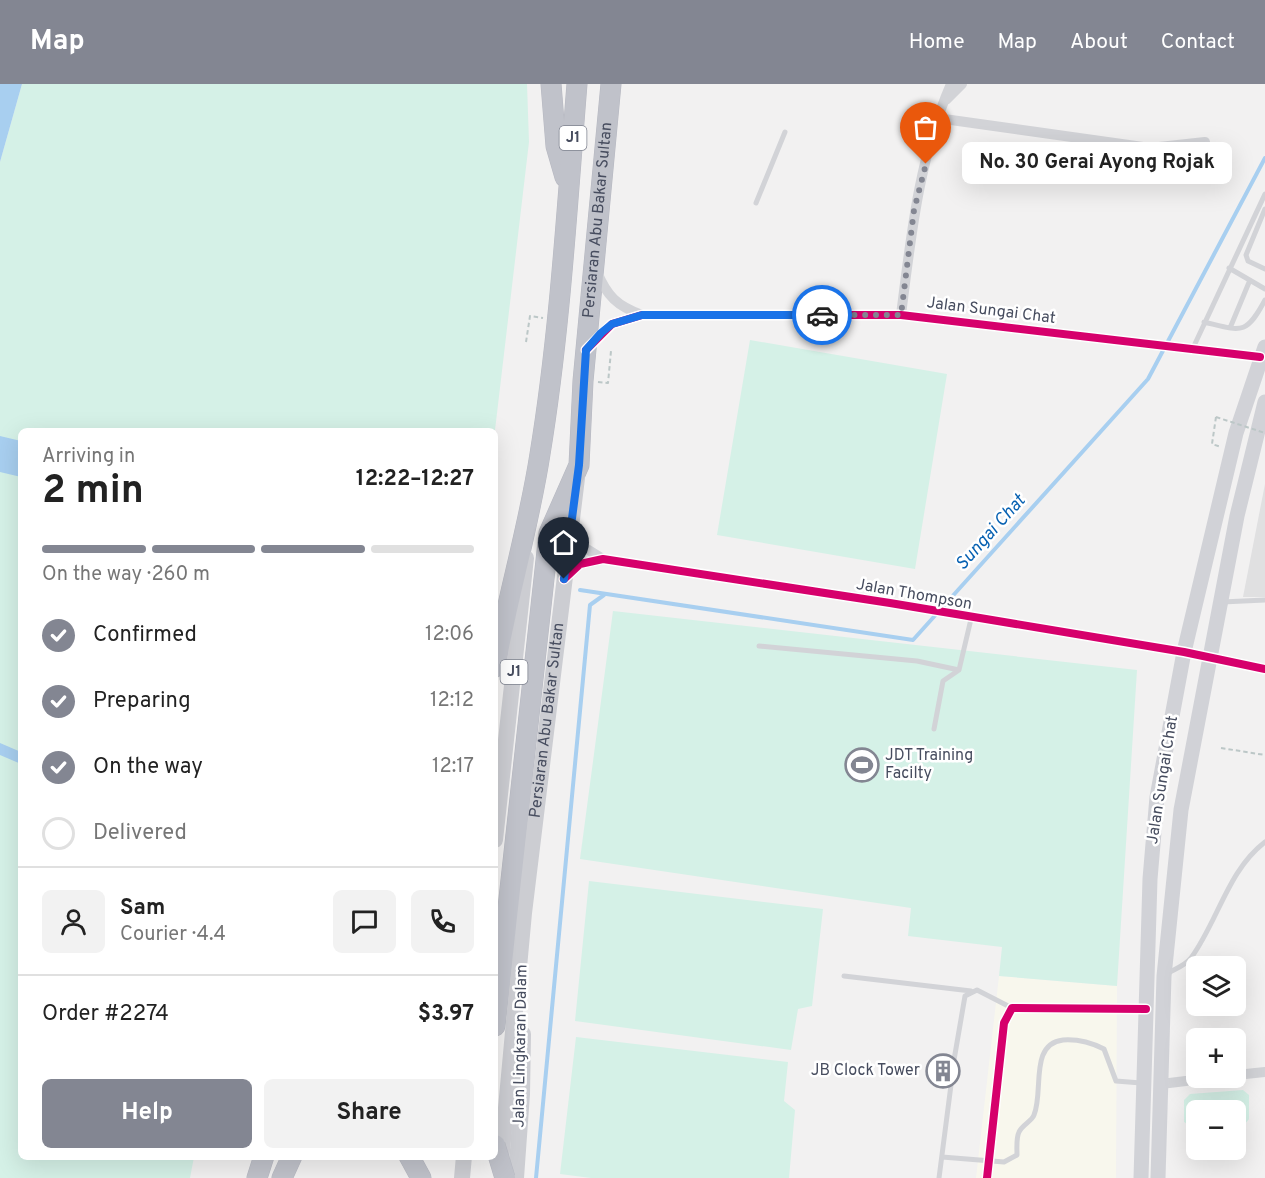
<!DOCTYPE html>
<html lang="en">
<head>
<meta charset="utf-8">
<style>
  body { margin:0; font-family:Overpass,sans-serif; background:#f2f2f2; color:#222; height:100vh; display:flex; flex-direction:column; font-size:22px; white-space:nowrap }
  * { box-sizing:border-box; margin:0 }
  p { font-size:20px; color:#767676 }
  .icon { flex:none; width:33px; height:33px; fill:none; stroke:currentColor; stroke-width:2; stroke-linecap:round; stroke-linejoin:round }
  .map { position:relative; flex:1; overflow:hidden }
  .panel { position:absolute; left:18px; top:344px; width:480px; height:732px; display:flex; flex-direction:column; background:#fff; border-radius:9px; box-shadow:0 6px 24px #0002 }
  .panel>* { flex:none }
  .controls { position:absolute; left:1186px; top:872px; display:grid; gap:12px }
  .controls a { display:grid; place-items:center; width:60px; height:60px; border-radius:9px; background:#fff; box-shadow:0 6px 24px #0002; font-size:30px }
  .pin { position:absolute; display:grid; place-items:center; width:51px; height:51px; color:#fff; margin:-62px -26px; border-radius:50% 50% 50% 0; rotate:-45deg; box-shadow:0 0 6px #0007 }
  .pin .icon { rotate:45deg }
  .courier { position:absolute; display:grid; place-items:center; width:60px; height:60px; margin:-30px; border:4px solid #1a73e8; border-radius:50%; background:#fff; color:#222; box-shadow:0 2px 8px #0007 }
  .bubble { position:absolute; height:42px; border-radius:9px; background:#fff; box-shadow:0 6px 24px #0002; font-size:20px; font-weight:700; line-height:42px; text-align:center }
  .head em { font-style:normal; font-weight:700 }
  .head div { display:flex; flex-direction:column-reverse }
  .head { display:flex; align-items:center; justify-content:space-between; height:102px; padding:0 24px }
  h1 { font-size:39px; font-weight:700; line-height:45px }
  .bar { display:grid; grid-template-columns:repeat(4,1fr); gap:9px 6px; align-content:center; height:72px; padding:0 24px }
  .bar i { height:8px; border-radius:4px; background:#e0e0e0 }
  .bar .on { background:#838692 }
  .bar p { grid-column:span 4 }
  .line { display:flex; align-items:center; gap:15px; padding:0 24px; border-top:2px solid #e0e0e0 }
  .line div { flex:1 }
  .round { display:grid; place-items:center; flex:none; width:63px; height:63px; border-radius:9px; background:#f2f2f2 }
  ol { padding:0 24px; list-style:none }
  li { display:flex; align-items:center; gap:18px; height:66px }
  li p { margin-inline-start:auto }
  li .icon { padding:6px; border-radius:50%; background:#838692; color:#fff; stroke-width:4 }
  li:last-child { color:#767676 }
  li i { width:33px; height:33px; border:3px solid #e0e0e0; border-radius:50% }
  .primary-button { display:flex; gap:12px; margin-top:auto; padding:12px 24px }
  .primary-button a { flex:1; height:69px; border-radius:9px; background:#838692; color:#fff; font-size:24px; font-weight:700; line-height:69px; text-align:center }
  .primary-button a+a { background:#f2f2f2; color:#222 }
  header { display:flex; align-items:center; gap:36px; box-sizing:border-box; height:84px; padding:0 30px; background:#838692; color:#fff }
  header strong { font-size:28px }
  nav { display:flex; gap:33px; margin-inline-start:auto; font-size:21px }
  .map>svg:first-child { display:block }
</style>
</head>
<body>
<header>
<strong>Map</strong>
<nav><a>Home</a><a>Map</a><a>About</a><a>Contact</a></nav>
</header>
<div class="map">
<svg width="1265" height="1094" viewBox="0 0 1265 1094">
  <rect width="100%" height="100%" fill="#f2f1f1"/>
  <path fill="#f8f7ed" d="M999 892 1117 902 1116 1094H976Z"/>
  <path fill="#e0e0e1" d="M1265 400V513H1243Z"/>
  <path fill="#d5f1e7" d="M22 0H527L529 58 495 346H21V1072L194 1073 190 1094H0V78Z
    M750 256 947 290 915 485 717 451Z
    M613 527 1137 586 1117 902 999 892 1002 863 908 852 911 824 580 775Z
    M589 797 823 825 812 922 798 925 791 966 575 937Z
    M576 953 788 978 784 1017 795 1026 789 1094H591L560 1090Z
    M1243 1006 1249 1011V1035L1245 1040 1236 1041V1026H1197V1043H1192L1184 1038V1016L1190 1010Z"/>
  <path fill="#a8cff0" d="M0 0H22L0 78Z
    M0 352 21 357V393L0 388Z
    M0 659 21 668V680L0 671Z"/>
  <g fill="none" stroke-linecap="round" stroke-linejoin="round">
    <path stroke="#a8cff0" stroke-width="4" d="M580 506 913 556 1148 295 1265 74
      M536 1094 590 521 604 511"/>
    <defs>
      <g id="highway">
        <path d="M551 0 556 62 565 93"/>
        <path d="M495 583C508 511 529 442 540 370 560 248 567 123 577 0"/>
        <path id="s2" d="M495 942 549 449 579 381 583 297 611 0"/>
        <path d="M409 1072 421 1094"/>
        <path d="M257 1094 264 1072"/>
        <path d="M282 1094 292 1072"/>
      </g>
    </defs>
    <use href="#highway" stroke="#b6b8c1" stroke-width="21"/>
    <path stroke="#bcc7c7" stroke-width="2" stroke-dasharray="4.5 3" stroke-linecap="butt" d="M526 258 530 232 543 234
      M598 298 608 299 611 267
      M1216 333 1212 360 1221 363
      M1221 664 1265 671"/>
    <path stroke="#d2d3d7" stroke-width="5" d="M756 119 785 48
      M1265 125 1246 171 1248 177 1265 185
      M1229 184 1265 205
      M1204 238C1241 247 1246 252 1265 216
      M1230 244 1250 196
      M1193 264 1265 110
      M1222 518 1265 516
      M759 562 917 577 959 586
      M934 645 943 597 959 586 971 535
      M1168 889C1175 885 1186 881 1191 874 1218 837 1228 786 1265 758
      M844 892 971 907
      M954 976 965 912 977 906 1012 924
      M942 1073 1004 1078 1017 1071C1017 1064 1016 1054 1019 1048 1022 1041 1032 1037 1034 1031 1044 1007 1029 960 1063 956 1077 955 1092 959 1104 965L1116 997 1141 999
      M939 1094 951 1001"/>
    <path stroke="#d2d3d7" stroke-width="10" d="M946 16 962 0
      M937 34 1150 64 1205 58
      M597 188C607 212 617 222 642 231
      M901 231C911 152 919 73 951 0
      M589 262 612 240 642 231H901L1260 273
      M573 444 582 462 603 475
      M566 493 580 480 603 475 890 519 1184 568 1265 585
      M1236 991 1265 988
      M1161 1000 1219 993
      M987 1094 1004 939 1012 924 1146 925"/>
    <path stroke="#d1d2d7" stroke-width="15" d="M1141 1094 1150 795 1157 713 1184 568 1236 349 1265 263
      M1158 1094 1164 892 1181 726 1237 432 1265 318"/>
    <g stroke="#cccdd2" stroke-width="16">
      <path d="M495 756 526 474"/>
      <path id="s1" d="M501 1078 524 829 577 394"/>
      <path d="M462 1094 464 1072"/>
      <path d="M516 1094 522 1010 523 950"/>
    </g>
    <use href="#highway" stroke="#c0c2ca" stroke-width="20"/>
    <defs>
      <path id="highway-bridge" d="M495 1061 505 1094"/>
    </defs>
    <use href="#highway-bridge" stroke="#b6b8c1" stroke-width="21" stroke-linecap="butt"/>
    <path stroke="#bcc7c7" stroke-width="2" stroke-dasharray="4.5 3" stroke-linecap="butt" d="M1216 333 1265 349"/>
    <use href="#highway-bridge" stroke="#c0c2ca" stroke-width="20"/>
    <defs>
      <path id="cycleway" d="M586 266 612 240 642 231H901L1260 273
        M564 495 580 480 603 475 890 519 1184 568 1265 585
        M987 1094 1004 939 1012 924 1146 925"/>
    </defs>
    <use href="#cycleway" stroke="#fff" stroke-width="11"/>
    <use href="#cycleway" stroke="#d6006c" stroke-width="8"/>
  </g>
  <g fill="none" stroke-linecap="round" stroke-linejoin="round">
    <path stroke="#838692" stroke-width="6" stroke-dasharray="0 10.8" d="M822 231H901L914 126 926 80"/>
    <path stroke="#1a73e8" stroke-width="8" d="M564 495 579 381 586 266 601 249 612 240 642 231H822"/>
  </g>
  <defs>
    <symbol id="stadium-ring" viewBox="-11 -11 22 22"><circle r="9.5" fill="#fff" stroke="#838692" stroke-width="1.5"/><path d="M0-5a6.5 5 0 1 0 0 10a6.5 5 0 1 0 0-10ZM-3.5-1.8h7v3.6h-7Z" fill="#838692"/></symbol>
    <symbol id="building-ring" viewBox="-11 -11 22 22"><circle r="9.5" fill="#fff" stroke="#838692" stroke-width="1.5"/><path d="M-4-6H4V6H1V3H-1V6H-4ZM-2.5-4.3h1.7v1.8h-1.7ZM.8-4.3h1.7v1.8H.8ZM-2.5-1h1.7V.8h-1.7ZM.8-1h1.7V.8H.8Z" fill="#838692"/></symbol>
  </defs>
  <g fill-rule="evenodd">
    <use href="#stadium-ring" x="843" y="662" width="38" height="38"/>
    <use href="#building-ring" x="924" y="968" width="38" height="38"/>
  </g>
  <g text-anchor="middle" dominant-baseline="central" stroke-width="5" stroke-linejoin="round" paint-order="stroke">
    <g fill="#fff" stroke="#7e828f" stroke-width="1.5">
      <rect x="559.5" y="42" width="27" height="24" rx="4.5"/>
      <rect x="500.5" y="576" width="27" height="24" rx="4.5"/>
    </g>
    <g font-size="15" font-weight="bold" fill="#474d5f">
      <text x="573" y="54">J1</text>
      <text x="514" y="588">J1</text>
    </g>
    <g font-size="16" fill="#474d5f" stroke="#fff">
      <text stroke="none"><textPath href="#s2" startOffset="816">Persiaran Abu Bakar Sultan</textPath></text>
      <text transform="translate(991 227) rotate(7)">Jalan Sungai Chat</text>
      <text transform="translate(914 511) rotate(10)">Jalan Thompson</text>
      <text stroke="none"><textPath href="#s1" startOffset="444">Persiaran Abu Bakar Sultan</textPath></text>
      <text transform="translate(1163 696) rotate(-81)">Jalan Sungai Chat</text>
      <text transform="translate(521 962) rotate(-89)">Jalan Lingkaran Dalam</text>
    </g>
    <g font-size="16" fill="#474d5f" stroke="#fff" text-anchor="start">
      <text x="885" y="672">JDT Training<tspan x="885" dy="18">Facilty</tspan></text>
      <text x="920" y="987" text-anchor="end">JB Clock Tower</text>
    </g>
    <g font-size="18" font-style="italic" fill="#0761b2" stroke="#fff">
      <text transform="translate(991 449) rotate(-48)">Sungai Chat</text>
    </g>
  </g>
</svg>
<div class="controls">
<a><svg class="icon" aria-label="layers" viewBox="0 0 24 24"><path d="M12 4l9 5-9 5-9-5zM3 14l9 5 9-5"/></svg></a>
<a>+</a>
<a>−</a>
</div>
<div class="pin" style="left:926px;top:80px;background:#ea580c"><svg class="icon" aria-label="bag" viewBox="0 0 24 24"><path d="M5 8h14l-1 12H6zM9 8a3 3 0 0 1 6 0"/></svg></div>
<div class="pin" style="left:564px;top:495px;background:#1f2937"><svg class="icon" aria-label="home" viewBox="0 0 24 24"><path d="M3 11l9-7 9 7M6 9v11h12V9"/></svg></div>
<div class="courier" style="left:822px;top:231px"><svg class="icon" aria-label="car" viewBox="0 0 24 24"><path d="M5 17H2v-5l4-1 3-4h7l3 4 3 1v5h-3M9 17h6M6 11h13"/><circle cx="7" cy="17" r="2"/><circle cx="17" cy="17" r="2"/></svg></div>
<div class="bubble" style="left:962px;top:58px;width:270px">No. 30 Gerai Ayong Rojak</div>
<section class="panel">
<div class="head"><div><h1>2 min</h1><p>Arriving in</p></div><em>12:22–12:27</em></div>
<div class="bar"><i class="on"></i><i class="on"></i><i class="on"></i><i></i><p>On the way · 260 m</p></div>
<ol>
<li><svg class="icon" aria-label="check" viewBox="0 0 24 24"><path d="M5 12l5 5 9-10"/></svg>Confirmed<p>12:06</p></li>
<li><svg class="icon" aria-label="check" viewBox="0 0 24 24"><path d="M5 12l5 5 9-10"/></svg>Preparing<p>12:12</p></li>
<li><svg class="icon" aria-label="check" viewBox="0 0 24 24"><path d="M5 12l5 5 9-10"/></svg>On the way<p>12:17</p></li>
<li><i></i>Delivered</li>
</ol>
<div class="line" style="height:108px"><a class="round"><svg class="icon" aria-label="person" viewBox="0 0 24 24"><circle cx="12" cy="8" r="4"/><path d="M4 21q1-7 8-7t8 7"/></svg></a><div><b>Sam</b><p>Courier · 4.4</p></div><a class="round"><svg class="icon" aria-label="chat" viewBox="0 0 24 24"><path d="M4 5h16v11H9l-5 4z"/></svg></a><a class="round"><svg class="icon" aria-label="phone" viewBox="0 0 24 24"><path d="M5 4h4l2 5-3 2q2 4 5 5l2-3 5 2v4C11 20 4 13 5 4z"/></svg></a></div>
<div class="line" style="height:78px"><div>Order #2274</div><b>$3.97</b></div>
<div class="primary-button"><a>Help</a><a>Share</a></div>
</section>
</div>
</body>
</html>
